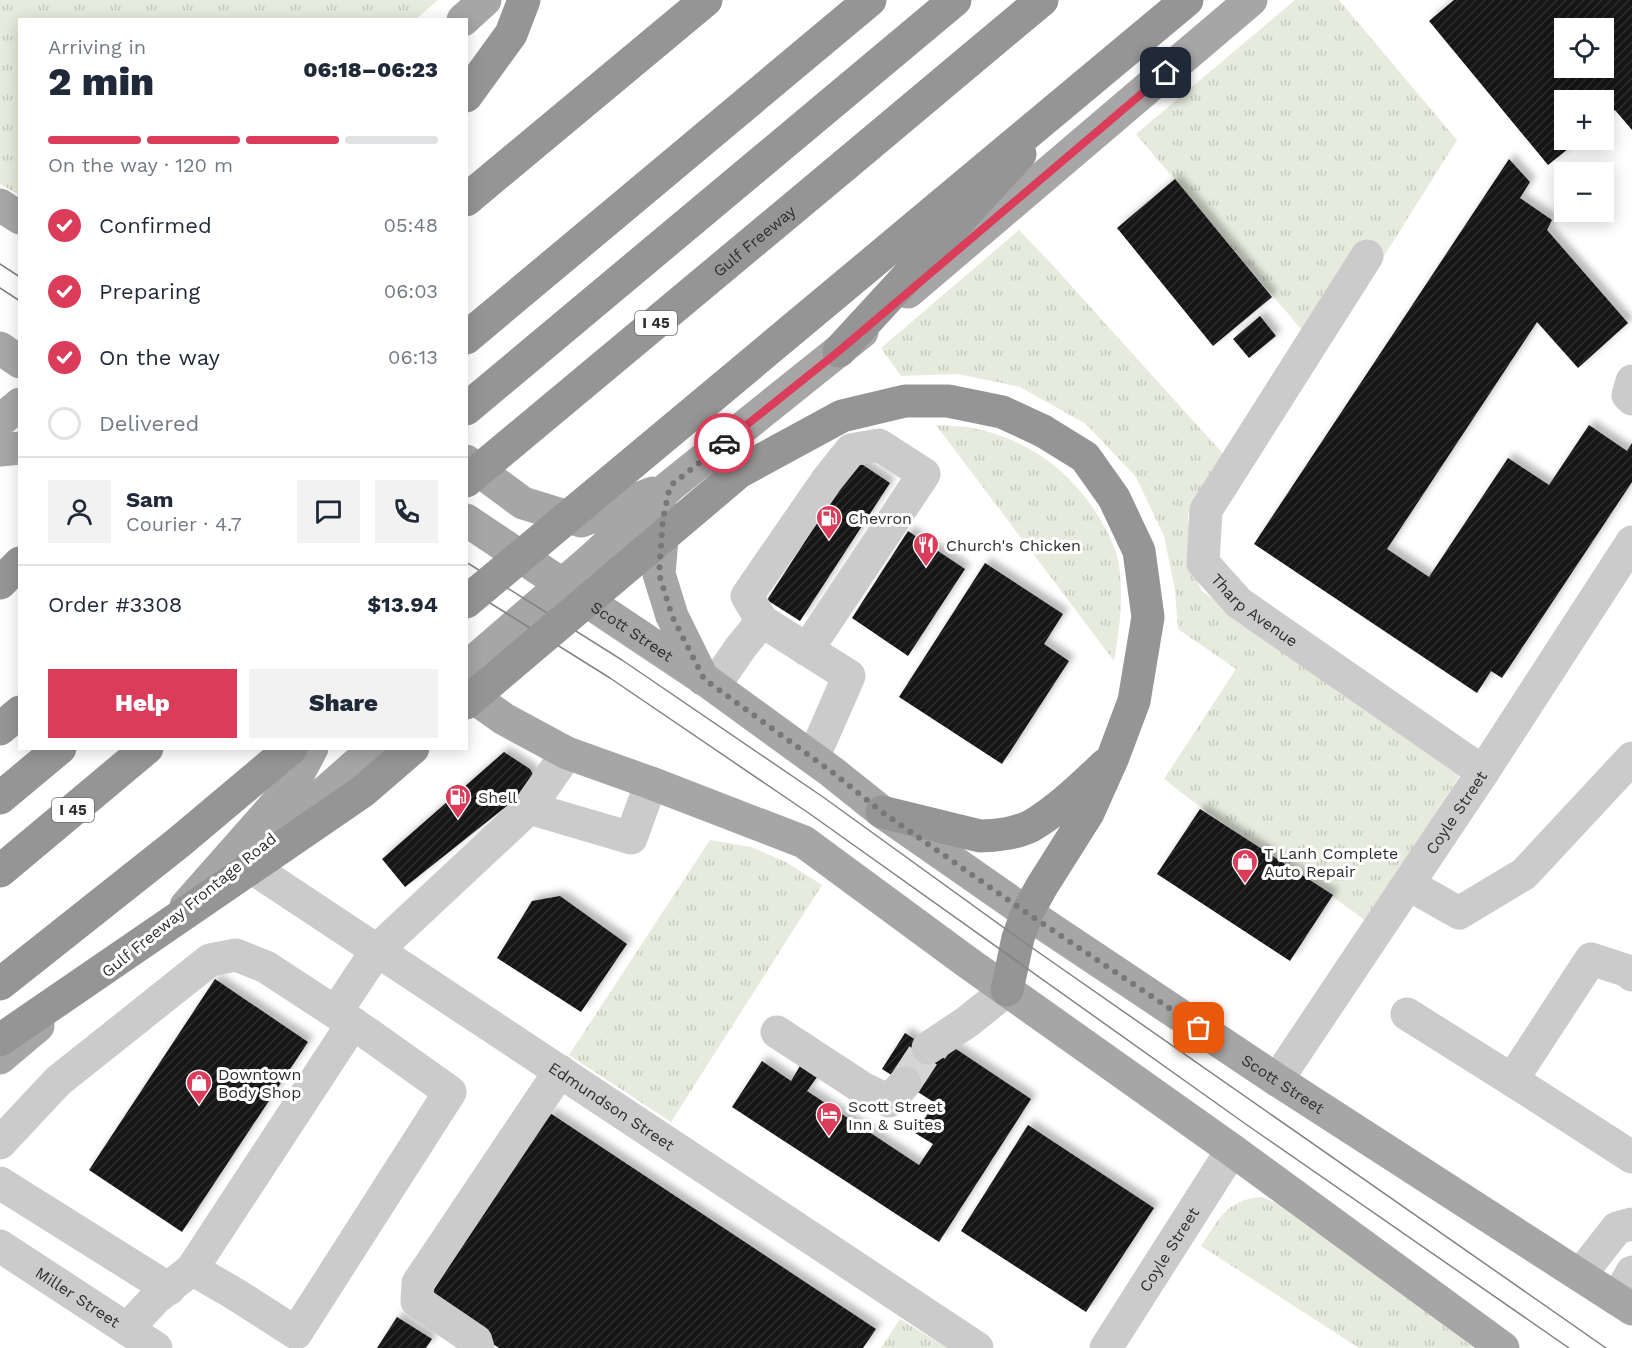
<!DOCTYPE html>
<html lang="en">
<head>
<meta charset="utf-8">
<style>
  body { margin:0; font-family:"Work Sans",sans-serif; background:#f2f2f3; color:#1f2937; height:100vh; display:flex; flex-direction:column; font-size:22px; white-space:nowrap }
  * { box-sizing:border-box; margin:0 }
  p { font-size:20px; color:#747a83 }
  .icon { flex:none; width:33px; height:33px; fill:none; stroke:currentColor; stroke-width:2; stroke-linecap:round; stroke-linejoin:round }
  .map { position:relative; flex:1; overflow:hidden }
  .sheet { position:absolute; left:18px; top:18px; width:450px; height:732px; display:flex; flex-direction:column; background:#fff; border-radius:0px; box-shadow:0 3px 15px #0003 }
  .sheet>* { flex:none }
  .tools { position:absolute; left:1554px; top:18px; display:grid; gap:12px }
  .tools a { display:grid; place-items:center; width:60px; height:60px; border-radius:0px; background:#fff; box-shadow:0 3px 15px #0003; font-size:30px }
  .pin { position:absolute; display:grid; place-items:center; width:51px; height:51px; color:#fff; margin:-26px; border-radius:12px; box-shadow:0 3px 9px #0006 }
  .courier { position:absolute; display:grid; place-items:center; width:60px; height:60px; margin:-30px; border:4px solid #da3c59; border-radius:50%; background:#fff; color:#222; box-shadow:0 2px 8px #0007 }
  .headline em { font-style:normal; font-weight:800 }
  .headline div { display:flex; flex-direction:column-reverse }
  .headline { display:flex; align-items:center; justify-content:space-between; height:102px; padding:0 30px }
  h1 { font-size:39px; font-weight:800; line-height:45px }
  .bar { display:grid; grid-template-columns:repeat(4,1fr); gap:9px 6px; align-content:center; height:72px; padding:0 30px }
  .bar i { height:8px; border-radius:4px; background:#e0e1e3 }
  .bar .selected { background:#da3c59 }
  .bar p { grid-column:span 4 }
  .line { display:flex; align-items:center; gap:15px; padding:0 30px; border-top:2px solid #e0e1e3 }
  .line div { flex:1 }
  .round { display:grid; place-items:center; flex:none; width:63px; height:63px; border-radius:0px; background:#f2f2f3 }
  ol { padding:0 30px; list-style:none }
  li { display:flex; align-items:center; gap:18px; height:66px }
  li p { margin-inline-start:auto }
  li .icon { padding:6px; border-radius:50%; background:#da3c59; color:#fff; stroke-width:4 }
  li:last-child { color:#747a83 }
  li i { width:33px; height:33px; border:3px solid #e0e1e3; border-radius:50% }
  .cta { display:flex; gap:12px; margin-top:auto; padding:12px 30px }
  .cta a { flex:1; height:69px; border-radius:0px; background:#da3c59; color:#fff; font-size:24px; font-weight:800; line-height:69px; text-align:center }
  .cta a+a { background:#f2f2f3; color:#1f2937 }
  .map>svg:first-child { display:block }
</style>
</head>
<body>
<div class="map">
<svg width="1632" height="1348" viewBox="0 0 1632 1348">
  <defs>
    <pattern id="grass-tufts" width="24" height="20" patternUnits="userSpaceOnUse" patternTransform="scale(1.5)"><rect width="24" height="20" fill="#e6ebdd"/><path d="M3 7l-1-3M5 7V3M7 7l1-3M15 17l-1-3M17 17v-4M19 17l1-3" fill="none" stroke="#c6cabe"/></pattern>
    <pattern id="building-hatch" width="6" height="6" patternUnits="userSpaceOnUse" patternTransform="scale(1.5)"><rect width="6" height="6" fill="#151515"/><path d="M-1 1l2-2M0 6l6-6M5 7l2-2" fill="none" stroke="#2f2f2f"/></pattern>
    <filter id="shadow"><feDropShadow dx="5.5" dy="-5.5" stdDeviation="3" flood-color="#0004"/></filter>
  </defs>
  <rect width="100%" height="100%" fill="#fff"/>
  <path fill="url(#grass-tufts)" d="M0 0H438L415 20H20L19 195 0 184Z
    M1295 0H1339L1457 140 1384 256 1362 243 1306 335 1136 134Z
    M1019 230 1047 259 1226 457 1188 514 1191 568 1202 591 1250 626 1463 770 1367 922C1301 871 1228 831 1164 779L1236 669 1178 629 1175 590 1164 536 1136 477 1086 424 1020 387 958 374 901 376 881 348Z
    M936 425C948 426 961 426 973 428 1025 439 1066 467 1095 511 1107 529 1119 552 1120 574 1123 604 1119 633 1114 661Z
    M710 840 751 847 786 862 822 885 671 1122 569 1055Z
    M1261 1197 1282 1205 1474 1348H1359L1201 1246C1219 1219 1226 1200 1261 1197Z
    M900 1319 947 1348H881Z"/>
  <path fill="url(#building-hatch)" fill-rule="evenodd" filter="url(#shadow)" d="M1454 0H1632V130L1615 110 1604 119V100H1564V140H1579L1548 165 1429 21ZM1564 28H1604V68H1564Z
    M1509 159 1530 182 1520 198 1552 220 1547 230 1628 323 1578 368 1537 322 1387 549 1429 577 1508 458 1549 485 1589 425 1627 451 1632 443V482L1502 678 1491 671 1477 693 1254 544Z
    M1175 179 1272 297 1213 346 1117 228Z
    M1260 316 1276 336 1249 358 1233 339Z
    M857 461 890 483 800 621 767 600Z
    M908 531 965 569 908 656 852 618Z
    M985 563 1063 614 1044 644 1069 661 1002 764 899 697Z
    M504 752 530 769 537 782 405 887 382 859Z
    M1200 809 1333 895 1290 961 1157 874Z
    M560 896 627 944 581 1012 497 958 532 901Z
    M215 979 308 1042 182 1232 89 1170Z
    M905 1033 945 1059 953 1047 1031 1099 939 1242 732 1107 762 1061 791 1081 800 1066 817 1077 807 1091 919 1165 933 1144 915 1133 935 1103 882 1069Z
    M550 1113 876 1329 863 1348H499L427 1300Z
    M1028 1125 1154 1208 1086 1312 961 1231Z
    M397 1317 432 1339 426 1348H377Z"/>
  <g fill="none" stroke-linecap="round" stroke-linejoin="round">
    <path stroke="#d5d5d5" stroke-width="33" stroke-dasharray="33 16" stroke-linecap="butt" d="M905 1083 928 1048"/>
    <g stroke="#cbcbcb" stroke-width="33">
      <path id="s1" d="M1367 256 1206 510 1203 563 1239 603 1483 772"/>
      <path d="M1632 381 1628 395 1632 399"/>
      <path d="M807 650 924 474 879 445 851 450 827 480 747 596 762 621 849 676 813 758"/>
      <path d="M714 686 741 647 762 621"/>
      <path d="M529 808 631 838 651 783"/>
      <path id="s2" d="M245 863 977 1348"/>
      <path d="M1408 884 1459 913 1524 874 1632 758"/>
      <path d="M1632 975 1628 971 1591 959 1512 1080 1632 1157"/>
      <path d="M336 1012 377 950 529 808 567 753"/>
      <path d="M1407 1014 1512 1080"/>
      <path d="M777 1032 864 1089 889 1101 905 1083"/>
      <path d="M928 1048 967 1022 1007 990"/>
      <path id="s3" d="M1277 1080 1483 772 1632 542"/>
      <path d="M0 1143 58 1081 210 960 236 955 266 967 367 1033 450 1092 296 1333 235 1294 192 1269 155 1299 127 1329"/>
      <path d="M0 1183 169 1289"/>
      <path id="s4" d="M0 1246 156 1348"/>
      <path d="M192 1269 353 1023"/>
      <path d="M1580 1275 1617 1228 1632 1224"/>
      <path d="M1617 1299 1632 1272"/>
      <path d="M478 1348 476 1341 417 1301 418 1283 560 1071"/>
      <path id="s5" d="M1106 1348 1232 1150"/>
    </g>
    <g stroke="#a6a6a6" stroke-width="33">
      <path d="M463 20 485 0"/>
      <path d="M0 205 20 218"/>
      <path d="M908 292 1251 0"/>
      <path d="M0 348 20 362"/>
      <path d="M0 421 20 404"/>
      <path d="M0 450 20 448"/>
      <path d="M466 461 523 503 581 521 653 493"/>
      <path d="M664 515 659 574 672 616 703 679"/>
      <path id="s6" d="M466 520 704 679 832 772 882 812 1027 913 1277 1080 1632 1309"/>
      <path d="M466 668 593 558 670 486 862 332"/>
      <path d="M466 692 504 719 567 753 651 783 804 842 967 962 1232 1150 1503 1348"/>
      <path d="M266 844 375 748"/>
      <path d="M186 906 292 786 312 748"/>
      <path d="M0 1058 38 1026"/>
    </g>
    <path stroke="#959595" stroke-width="33" d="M466 96 511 34 524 0
      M845 165 1042 0
      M466 200 706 0
      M466 338 870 0
      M839 351 1020 154
      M466 409 955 0
      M0 583 20 563
      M0 729 20 712
      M0 798 60 748
      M882 812 980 836C996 836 1017 833 1031 826 1057 811 1084 785 1105 765
      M0 871 147 748
      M0 984 178 843 291 748
      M1007 990 1018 938 1027 913 1042 886 1088 813 1113 757 1134 701 1148 617 1139 551 1114 498 1085 457 1043 431"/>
    <path stroke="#838383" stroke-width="1.5" d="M0 264 20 277
      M0 288 20 301
      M466 562 622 660 823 797 1018 938 1606 1348
      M466 588 610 678 810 814 1247 1125 1569 1348"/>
    <g stroke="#959595" stroke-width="33">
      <path id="s7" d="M466 481 845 165"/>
      <path d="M466 602 1187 0"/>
      <path d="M466 703 739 472 842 416 905 401H948L1002 412 1043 431"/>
      <path d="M0 1040 362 792 413 748"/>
    </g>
  </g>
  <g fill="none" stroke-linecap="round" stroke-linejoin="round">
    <path stroke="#777" stroke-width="6" stroke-dasharray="0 10.8" d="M724 443 670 486 663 519 659 574 672 616 704 679 832 772 882 812 1027 913 1199 1028"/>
    <path stroke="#da3c59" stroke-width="8" d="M724 443 839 351 1166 73"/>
  </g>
  <defs>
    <symbol id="fuel-pin" viewBox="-11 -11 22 30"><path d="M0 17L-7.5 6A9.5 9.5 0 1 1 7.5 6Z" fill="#da3c59" stroke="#fff"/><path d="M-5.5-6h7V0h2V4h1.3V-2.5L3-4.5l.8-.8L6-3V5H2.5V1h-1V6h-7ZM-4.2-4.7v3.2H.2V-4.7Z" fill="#fff"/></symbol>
    <symbol id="restaurant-pin" viewBox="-11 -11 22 30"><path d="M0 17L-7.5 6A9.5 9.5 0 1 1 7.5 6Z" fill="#da3c59" stroke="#fff"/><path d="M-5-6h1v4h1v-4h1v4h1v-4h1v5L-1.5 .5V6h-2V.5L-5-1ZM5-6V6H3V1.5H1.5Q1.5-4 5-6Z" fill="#fff"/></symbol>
    <symbol id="shop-pin" viewBox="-11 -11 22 30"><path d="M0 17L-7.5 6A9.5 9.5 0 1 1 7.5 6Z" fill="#da3c59" stroke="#fff"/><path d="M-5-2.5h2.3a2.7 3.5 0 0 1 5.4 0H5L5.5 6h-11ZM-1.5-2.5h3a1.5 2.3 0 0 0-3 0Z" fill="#fff"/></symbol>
    <symbol id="hotel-pin" viewBox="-11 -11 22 30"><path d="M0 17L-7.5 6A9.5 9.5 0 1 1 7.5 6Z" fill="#da3c59" stroke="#fff"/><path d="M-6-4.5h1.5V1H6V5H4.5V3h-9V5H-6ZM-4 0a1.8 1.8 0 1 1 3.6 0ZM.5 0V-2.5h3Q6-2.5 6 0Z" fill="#fff"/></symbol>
  </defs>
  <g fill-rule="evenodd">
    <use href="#fuel-pin" x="814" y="503" width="30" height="40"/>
    <use href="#restaurant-pin" x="911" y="530" width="30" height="40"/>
    <use href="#fuel-pin" x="443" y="782" width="30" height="40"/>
    <use href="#shop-pin" x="1230" y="847" width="30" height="40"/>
    <use href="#shop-pin" x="184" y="1068" width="30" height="40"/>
    <use href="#hotel-pin" x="814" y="1100" width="30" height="40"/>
  </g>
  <g text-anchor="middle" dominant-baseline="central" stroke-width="6" stroke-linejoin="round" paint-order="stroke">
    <g fill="#fff" stroke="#6d6d6d" stroke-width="1.5">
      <rect x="635" y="311" width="42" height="24" rx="4.5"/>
      <rect x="52" y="798" width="42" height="24" rx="4.5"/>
    </g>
    <g font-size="15" font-weight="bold" fill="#2e2e2e">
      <text x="656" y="323">I 45</text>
      <text x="73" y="810">I 45</text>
    </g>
    <g font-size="16" fill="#2e2e2e" stroke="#fff">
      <text stroke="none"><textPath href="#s7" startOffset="375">Gulf Freeway</textPath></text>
      <text stroke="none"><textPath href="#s1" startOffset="424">Tharp Avenue</textPath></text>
      <text stroke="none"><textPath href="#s6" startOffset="200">Scott Street</textPath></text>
      <text stroke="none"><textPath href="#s3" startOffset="322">Coyle Street</textPath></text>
      <text transform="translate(189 905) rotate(-39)">Gulf Freeway Frontage Road</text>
      <text stroke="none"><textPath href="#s6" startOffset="993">Scott Street</textPath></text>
      <text stroke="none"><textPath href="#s2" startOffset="440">Edmundson Street</textPath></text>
      <text stroke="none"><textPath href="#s5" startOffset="117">Coyle Street</textPath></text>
      <text stroke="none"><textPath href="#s4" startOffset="93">Miller Street</textPath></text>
    </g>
    <g font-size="16" fill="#2e2e2e" stroke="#fff" text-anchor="start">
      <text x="848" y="518">Chevron</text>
      <text x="946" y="545">Church's Chicken</text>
      <text x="478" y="797">Shell</text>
      <text x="1264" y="853">T Lanh Complete<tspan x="1264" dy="18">Auto Repair</tspan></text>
      <text x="218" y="1074">Downtown<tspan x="218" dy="18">Body Shop</tspan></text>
      <text x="848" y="1106">Scott Street<tspan x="848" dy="18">Inn &amp; Suites</tspan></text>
    </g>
  </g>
</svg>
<div class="tools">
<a><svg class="icon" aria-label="locate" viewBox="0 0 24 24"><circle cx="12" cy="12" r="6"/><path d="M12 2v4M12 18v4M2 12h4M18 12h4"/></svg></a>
<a>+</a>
<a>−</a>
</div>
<div class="pin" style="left:1199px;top:1028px;background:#ea580c"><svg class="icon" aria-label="bag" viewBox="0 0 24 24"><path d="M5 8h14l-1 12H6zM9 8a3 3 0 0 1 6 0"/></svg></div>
<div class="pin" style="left:1166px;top:73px;background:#1f2937"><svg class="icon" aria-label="home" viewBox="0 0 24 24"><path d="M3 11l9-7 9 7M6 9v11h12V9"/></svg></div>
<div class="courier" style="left:724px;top:443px"><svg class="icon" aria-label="car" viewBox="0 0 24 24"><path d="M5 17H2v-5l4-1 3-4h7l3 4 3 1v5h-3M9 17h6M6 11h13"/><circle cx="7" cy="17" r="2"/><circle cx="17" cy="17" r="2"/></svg></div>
<section class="sheet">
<div class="headline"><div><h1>2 min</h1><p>Arriving in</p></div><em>06:18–06:23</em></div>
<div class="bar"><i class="selected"></i><i class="selected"></i><i class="selected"></i><i></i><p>On the way · 120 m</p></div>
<ol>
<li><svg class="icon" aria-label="check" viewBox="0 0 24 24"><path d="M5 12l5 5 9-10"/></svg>Confirmed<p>05:48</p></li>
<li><svg class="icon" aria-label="check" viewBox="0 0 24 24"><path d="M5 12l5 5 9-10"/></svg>Preparing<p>06:03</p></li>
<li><svg class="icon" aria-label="check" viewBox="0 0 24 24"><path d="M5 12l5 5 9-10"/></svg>On the way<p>06:13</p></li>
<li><i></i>Delivered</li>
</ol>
<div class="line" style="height:108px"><a class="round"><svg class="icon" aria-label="person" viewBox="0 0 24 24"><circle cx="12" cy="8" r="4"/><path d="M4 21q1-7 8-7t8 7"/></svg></a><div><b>Sam</b><p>Courier · 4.7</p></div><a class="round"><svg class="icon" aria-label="chat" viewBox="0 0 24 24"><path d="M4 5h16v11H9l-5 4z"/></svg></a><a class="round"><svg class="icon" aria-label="phone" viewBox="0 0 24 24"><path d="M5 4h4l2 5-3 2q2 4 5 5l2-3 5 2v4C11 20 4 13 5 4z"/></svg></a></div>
<div class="line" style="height:78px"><div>Order #3308</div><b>$13.94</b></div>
<div class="cta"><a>Help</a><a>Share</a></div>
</section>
</div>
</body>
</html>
